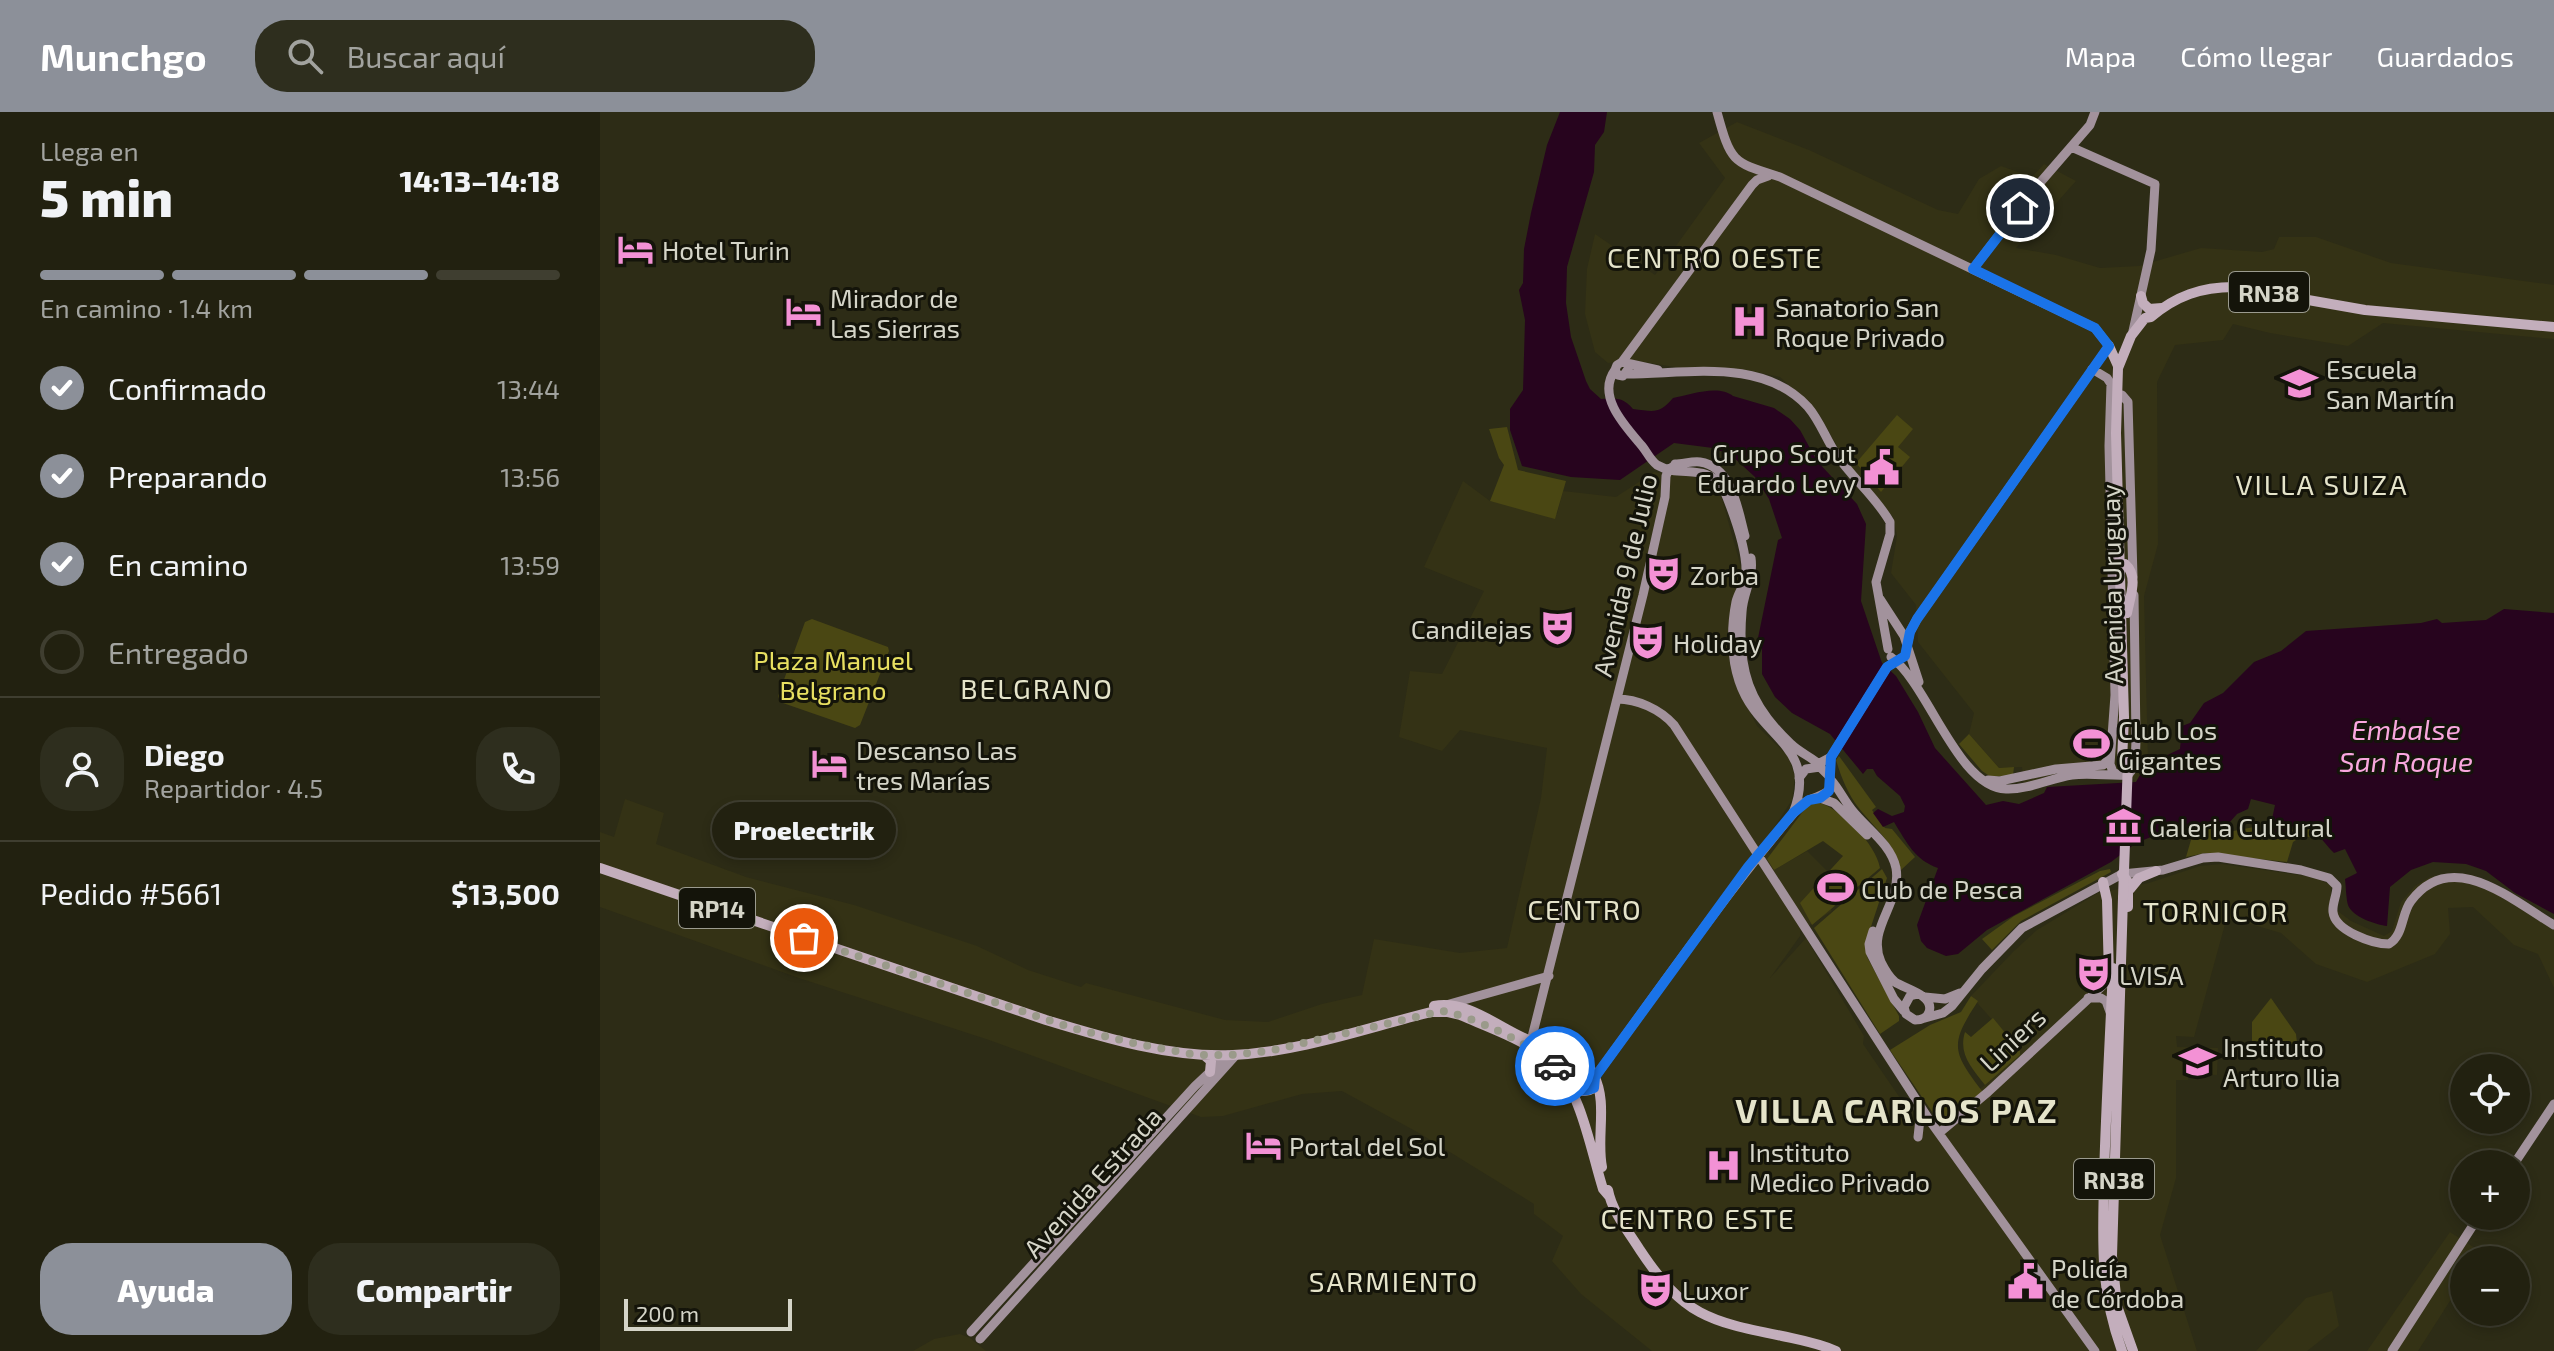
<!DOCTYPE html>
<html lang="es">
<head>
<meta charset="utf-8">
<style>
  body { margin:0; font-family:"Exo 2",sans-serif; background:#2e2e1e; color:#f1f3f6; height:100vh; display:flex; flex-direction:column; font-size:30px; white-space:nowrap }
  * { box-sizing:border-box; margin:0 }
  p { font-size:26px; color:#a2a39f }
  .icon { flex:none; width:44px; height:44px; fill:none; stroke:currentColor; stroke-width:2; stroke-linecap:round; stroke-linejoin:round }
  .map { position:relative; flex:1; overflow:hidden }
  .side { display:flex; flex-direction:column; background:#222110; width:600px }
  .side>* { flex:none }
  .tools { position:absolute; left:1850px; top:942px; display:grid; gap:16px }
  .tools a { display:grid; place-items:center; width:80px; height:80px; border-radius:50%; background:#222110; box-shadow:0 4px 12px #0003,0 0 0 2px #3f3e30; font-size:40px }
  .scale { position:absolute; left:24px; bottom:20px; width:168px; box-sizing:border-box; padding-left:8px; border:4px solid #d5d5c8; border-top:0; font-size:22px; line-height:28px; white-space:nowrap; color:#d5d5c8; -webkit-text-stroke:6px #14140a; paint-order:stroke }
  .pin { position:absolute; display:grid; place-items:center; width:68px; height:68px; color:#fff; margin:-34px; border:4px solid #fff; border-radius:50%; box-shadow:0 2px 8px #0007 }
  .courier { position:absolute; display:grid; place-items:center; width:80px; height:80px; margin:-40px; border:6px solid #1a73e8; border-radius:50%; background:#fff; color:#222; box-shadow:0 2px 10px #0007 }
  .bubble { position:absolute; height:56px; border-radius:28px; background:#222110; box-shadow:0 4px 12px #0003,0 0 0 2px #3f3e30; font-size:26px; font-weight:800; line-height:56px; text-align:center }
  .summary em { font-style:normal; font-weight:800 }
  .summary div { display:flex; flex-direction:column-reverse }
  .summary { display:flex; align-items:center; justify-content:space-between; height:136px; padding:0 40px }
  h1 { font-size:52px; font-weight:800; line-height:60px }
  .bar { display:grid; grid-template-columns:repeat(4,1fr); gap:12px 8px; align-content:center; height:96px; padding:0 40px }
  .bar i { height:10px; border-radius:6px; background:#3f3e30 }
  .bar .active { background:#8c9099 }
  .bar p { grid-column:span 4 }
  .line { display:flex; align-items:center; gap:20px; padding:0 40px; border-top:2px solid #3f3e30 }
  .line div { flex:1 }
  .round { display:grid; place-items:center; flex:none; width:84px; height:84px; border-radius:32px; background:#2e2e1e }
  ol { padding:0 40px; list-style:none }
  li { display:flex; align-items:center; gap:24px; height:88px }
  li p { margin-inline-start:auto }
  li .icon { padding:8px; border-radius:50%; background:#8c9099; color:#fff; stroke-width:4 }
  li:last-child { color:#a2a39f }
  li i { width:44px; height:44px; border:4px solid #3f3e30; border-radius:50% }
  .primary-button { display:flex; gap:16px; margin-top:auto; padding:16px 40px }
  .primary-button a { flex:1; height:92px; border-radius:32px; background:#8c9099; color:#fff; font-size:32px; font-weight:800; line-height:92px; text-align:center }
  .primary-button a+a { background:#2e2e1e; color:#f1f3f6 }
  header { display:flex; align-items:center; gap:48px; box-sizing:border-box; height:112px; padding:0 40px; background:#8c9099; color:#fff }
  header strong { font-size:38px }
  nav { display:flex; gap:44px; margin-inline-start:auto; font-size:28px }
  .search { width:560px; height:72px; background:#2e2e1e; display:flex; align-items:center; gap:20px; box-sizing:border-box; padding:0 28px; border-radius:32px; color:#a2a39f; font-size:30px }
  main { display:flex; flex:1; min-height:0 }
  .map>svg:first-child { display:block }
</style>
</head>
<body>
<header>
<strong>Munchgo</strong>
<div class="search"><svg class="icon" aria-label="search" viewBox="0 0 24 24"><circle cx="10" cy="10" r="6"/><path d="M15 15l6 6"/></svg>Buscar aquí</div>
<nav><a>Mapa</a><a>Cómo llegar</a><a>Guardados</a></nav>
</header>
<main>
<section class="side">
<div class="summary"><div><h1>5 min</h1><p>Llega en</p></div><em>14:13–14:18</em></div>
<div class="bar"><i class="active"></i><i class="active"></i><i class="active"></i><i></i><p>En camino · 1.4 km</p></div>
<ol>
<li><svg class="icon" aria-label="check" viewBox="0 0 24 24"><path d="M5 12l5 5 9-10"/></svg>Confirmado<p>13:44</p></li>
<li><svg class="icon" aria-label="check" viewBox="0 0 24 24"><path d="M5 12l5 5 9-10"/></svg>Preparando<p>13:56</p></li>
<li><svg class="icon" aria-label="check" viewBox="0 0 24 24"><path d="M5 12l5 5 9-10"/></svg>En camino<p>13:59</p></li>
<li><i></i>Entregado</li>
</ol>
<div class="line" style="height:144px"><a class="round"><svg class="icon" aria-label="person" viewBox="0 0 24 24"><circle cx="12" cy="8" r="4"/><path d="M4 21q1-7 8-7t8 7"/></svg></a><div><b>Diego</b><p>Repartidor · 4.5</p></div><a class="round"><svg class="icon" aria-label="phone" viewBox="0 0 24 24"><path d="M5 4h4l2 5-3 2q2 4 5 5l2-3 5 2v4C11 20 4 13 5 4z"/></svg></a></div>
<div class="line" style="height:104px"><div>Pedido #5661</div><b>$13,500</b></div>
<div class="primary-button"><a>Ayuda</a><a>Compartir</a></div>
</section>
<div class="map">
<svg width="1954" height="1239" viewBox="0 0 1954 1239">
  <rect width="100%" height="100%" fill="#2d2c16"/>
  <path fill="#343215" d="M1137 10 1209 38 1338 98 1358 102 1379 67 1401 54 1432 65 1444 52 1476 69 1416 136 1456 143 1500 156 1539 154 1601 136 1662 140 1674 137 1679 125H1716L1791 151 1954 173V227L1783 211 1748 234 1670 221 1633 212 1623 228 1575 233 1557 270 1558 432 1544 484 1548 649 1536 670 1530 663H1478L1424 674 1422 655 1399 656 1369 622 1374 601 1318 530 1316 493 1291 461 1297 424 1293 405 1247 352 1219 302 1180 265 1147 258 1081 256 1032 248 1008 251 995 240 985 202 987 157 995 122 1055 163 1125 66 1099 31Z
    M1054 360 1094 365 1112 372 1120 380 1142 459 1132 496 1141 582 1157 614 1188 644 1195 664 1192 688 1163 732 1170 742 1174 758 1207 739 1228 760 1215 775 1232 799 1200 819V824L1170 866 1206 826 1264 924 1263 932 1322 1018 1385 973 1420 943V939L1371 884 1414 839 1437 818 1498 781 1549 771 1600 754 1622 752 1713 765 1731 773V794L1751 809 1784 824 1792 819 1801 790 1815 774 1830 765 1853 762 1873 763 1954 811V876L1938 842 1914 833 1873 795 1848 796 1850 822 1835 842 1767 870 1716 852 1681 821 1627 805 1594 925 1576 924 1577 935 1618 936 1617 963 1588 962V968H1576V1066L1560 1123 1597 1239H1052L981 1182 952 1149 963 1124 934 1102V1092L819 1021 742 979 702 982 623 1004 601 1005 389 928 199 866 0 795V720L14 725 25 687 64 701 56 732 146 765 254 793 377 834 428 858 481 875 486 871 625 908 668 910 722 892 762 883 774 827 860 841 907 836 941 686 947 636 860 618 842 639 799 625 810 559 842 562 884 479 824 455 863 369 890 389 957 402 963 379 1016 385Z
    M1850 1120 1881 1140 1876 1148H1864V1167L1818 1239H1767Z
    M1732 1179 1739 1214 1707 1239H1656L1706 1186Z
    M360 1222 370 1226 386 1239H313L334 1227Z"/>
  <path fill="#4a4713" d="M1297 303 1313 317 1298 335 1310 345 1281 380 1256 351Z
    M907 315 918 358 966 369 955 407 890 389 904 353 899 346 889 317Z
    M212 507 288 535 289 539 260 613 255 616 180 590 178 584 205 510Z
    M1369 622 1399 656 1414 655 1413 663 1391 665 1382 659 1359 632Z
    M1239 644 1276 695 1272 698 1285 716 1292 717 1315 745 1301 758C1293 729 1276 718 1258 695 1248 682 1241 665 1236 648Z
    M1217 690C1241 696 1276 732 1280 756L1212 813 1200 791 1243 744 1223 729 1174 758 1167 747 1207 694Z
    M1629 711 1633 719 1654 715 1666 728C1670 727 1674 728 1678 727 1688 725 1693 714 1704 711L1717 719 1721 727 1702 724 1693 730 1687 750 1605 741 1586 745 1593 721 1592 713 1598 712 1605 716Z
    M1282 757 1287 766 1265 833 1267 845 1299 904V909L1280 922 1214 816Z
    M1510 757 1511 760 1421 809 1392 838 1382 827 1414 804 1500 759Z
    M1371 884 1378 889C1350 932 1351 939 1383 980L1341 1013 1290 938 1330 913 1361 900Z
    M1671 886 1696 922 1697 931 1678 935 1652 934V910Z
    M1393 906 1420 939V943L1385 973C1372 956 1358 942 1365 920L1371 925Z"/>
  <path fill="#27041e" d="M960 0H1007L1004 20 995 33 994 60 967 155 966 191 971 225 986 269 990 277 1001 287C1016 286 1023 285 1033 297 1053 299 1059 303 1073 286 1090 283 1118 272 1133 284L1174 296 1190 307 1200 318 1217 349 1257 392 1266 412 1261 489 1282 551 1296 564 1318 600 1335 636 1386 693 1403 689 1419 692 1444 681 1447 675 1536 670 1548 649 1561 646 1580 637 1582 614 1590 611 1604 591 1623 581 1654 550 1681 539 1706 519 1821 511 1837 507 1842 511 1886 508 1904 497 1954 501V802L1915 781 1886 759 1866 752 1833 750 1811 758 1790 775 1787 814C1777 813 1752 805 1748 793 1746 786 1746 775 1745 767L1757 761 1745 737 1734 741C1723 730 1717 719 1704 711L1693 714 1681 726H1673L1675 720 1671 712 1675 693 1651 687 1648 697 1637 702 1629 711 1604 716 1598 712 1581 713 1536 731 1511 750 1387 818 1358 842 1346 844 1327 836 1321 829 1317 813 1338 756C1315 748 1307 731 1294 710L1283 715 1273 701 1278 697 1292 704 1304 700 1305 694 1300 684 1277 664 1273 657H1267L1263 662 1230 622 1192 601 1175 585 1162 562V538L1158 526 1178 428 1182 426 1169 387 1155 365 1131 343 1113 336 1074 331 1020 368 971 365 922 354 910 318V297L923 278 925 208 919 178 923 171 924 137 931 101 947 33Z"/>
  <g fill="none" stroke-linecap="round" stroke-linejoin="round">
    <path stroke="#a2929c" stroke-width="9" d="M1117 0C1131 51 1132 50 1180 65L1495 216 1509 234 1317 507 1310 520 1307 534
      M1471 35 1555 72 1551 138 1533 219
      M1373 157 1432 80 1490 13 1495 0
      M1022 250 1152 73 1157 68 1168 64
      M1028 257 1023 264 1018 263 1015 258 1017 253 1022 250 1058 258
      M1492 257 1507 266 1511 272 1509 334 1515 583 1510 652 1513 660 1519 663
      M1015 258C996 284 1025 314 1042 334 1047 340 1050 348 1057 353 1081 367 1106 349 1124 378 1133 400 1147 438 1146 461 1146 472 1138 480 1136 490 1131 515 1131 546 1139 569 1158 627 1220 633 1193 701
      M1027 262C1087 262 1162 245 1208 295 1220 309 1226 327 1236 342 1252 366 1276 385 1290 410V422L1276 470 1288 537
      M1522 283 1528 290 1533 465
      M1075 352C1083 352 1092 349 1100 350 1133 355 1138 399 1145 424
      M1151 446C1154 467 1143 480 1142 500 1137 557 1149 593 1191 632 1200 641 1212 645 1221 654
      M1280 487 1304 524 1319 570
      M1291 545C1329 573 1357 675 1406 677 1428 678 1451 666 1472 663 1490 661 1510 664 1528 663L1535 654 1536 628 1534 483
      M1017 587C1037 587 1060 597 1074 613L1330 1009 1495 1239
      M1216 653 1231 645 1287 555 1305 544 1308 536
      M1231 668C1239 677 1244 688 1252 698 1266 716 1291 732 1296 756 1302 791 1266 816 1281 850 1285 858 1289 865 1295 870 1305 877 1335 883 1329 900 1327 907 1321 908 1315 908L1306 902 1304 895 1310 884 1318 882
      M1388 668 1400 669 1456 657 1503 653 1510 646
      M1220 686 1234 691 1267 723
      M1273 819 1269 832 1270 840 1294 887 1304 899
      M1325 885 1345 887 1360 881
      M1488 886H1501L1506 889 1510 900
      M846 893 949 864
      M1325 906 1343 901 1352 894 1382 857 1422 816 1522 762 1563 758 1603 746 1618 745 1701 758 1729 766 1737 774C1737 783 1732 792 1733 800 1735 819 1773 832 1789 832 1804 823 1801 802 1811 789 1852 734 1913 789 1954 813
      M931 929 1043 483 1065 385 1066 364 1069 357 1077 352
      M995 965C1058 879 1119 791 1187 709 1193 702 1201 691 1209 688 1222 682 1233 683 1230 665L1220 655 1206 657 1199 666
      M1318 996 1320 1007 1318 1025
      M1339 1021 1388 980 1513 864
      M1914 1052 1954 992
      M371 1220 595 974 628 943
      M380 1227 636 943
      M1792 1239 1879 1104"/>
    <path stroke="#c3aebc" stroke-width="10" d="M1541 184 1543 191 1549 197 1562 196
      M1509 234 1518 254
      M1525 452C1539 464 1530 485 1527 501
      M1522 649 1524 605 1516 321 1518 256 1531 224 1545 206 1551 205C1576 184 1601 175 1634 175L1765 198 1954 215
      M0 756 446 908C505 926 571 946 633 943 700 940 766 916 831 900H847L860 903C890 916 929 929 953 952 981 979 991 1039 1003 1077L1009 1084
      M1522 762 1528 770V795
      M1503 770 1507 788 1509 864
      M1530 777 1539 766 1556 759
      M1523 786 1512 1144 1517 1194 1533 1239
      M1513 856C1510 926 1506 995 1504 1064 1503 1129 1499 1176 1522 1239
      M834 894C868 887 901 918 931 929 946 935 963 938 978 946 985 950 991 956 994 964 1008 990 996 1026 1002 1055
      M604 943 611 949 610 960
      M967 969V961L971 956 989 958
      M968 972C976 978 984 982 994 976L996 968
      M1008 1078C1012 1100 1029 1120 1040 1138 1084 1204 1108 1209 1182 1224 1200 1228 1218 1231 1236 1239"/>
    <path stroke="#c3aebc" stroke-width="10" d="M1523 786 1528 649"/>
  </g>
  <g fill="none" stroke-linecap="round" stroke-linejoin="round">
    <path stroke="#9a9a8a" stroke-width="8" stroke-dasharray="0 14.4" d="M204 826 472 916 537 932 597 943H631L669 939 842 899C870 903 935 934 955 954"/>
    <path stroke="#1a73e8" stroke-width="10" d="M955 954C966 967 974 985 994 976L995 965 1148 755 1193 701 1209 688 1220 686 1229 679 1231 645 1287 555 1305 544 1310 520 1317 507 1509 234 1495 216 1373 157 1420 96"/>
  </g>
  <defs>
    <symbol id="hotel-bare" viewBox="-9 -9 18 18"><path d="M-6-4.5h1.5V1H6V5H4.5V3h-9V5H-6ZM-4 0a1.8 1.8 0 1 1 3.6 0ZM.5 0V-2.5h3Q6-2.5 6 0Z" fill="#f391d5" stroke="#14140a" stroke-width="2.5" paint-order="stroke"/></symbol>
    <symbol id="hospital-bare" viewBox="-9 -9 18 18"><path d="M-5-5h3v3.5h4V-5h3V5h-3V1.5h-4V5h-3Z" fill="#f391d5" stroke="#14140a" stroke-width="2.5" paint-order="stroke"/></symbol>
    <symbol id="school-bare" viewBox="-9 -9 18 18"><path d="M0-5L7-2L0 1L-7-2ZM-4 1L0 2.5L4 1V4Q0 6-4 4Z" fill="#f391d5" stroke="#14140a" stroke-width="2.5" paint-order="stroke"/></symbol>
    <symbol id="civic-bare" viewBox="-9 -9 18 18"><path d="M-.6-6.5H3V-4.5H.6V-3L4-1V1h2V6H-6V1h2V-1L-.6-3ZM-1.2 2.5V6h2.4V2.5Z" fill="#f391d5" stroke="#14140a" stroke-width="2.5" paint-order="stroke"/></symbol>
    <symbol id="theatre-bare" viewBox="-9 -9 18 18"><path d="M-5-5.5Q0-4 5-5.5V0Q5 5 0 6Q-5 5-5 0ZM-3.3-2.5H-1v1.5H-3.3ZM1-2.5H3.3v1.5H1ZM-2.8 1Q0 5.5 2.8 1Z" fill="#f391d5" stroke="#14140a" stroke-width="2.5" paint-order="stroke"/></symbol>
    <symbol id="stadium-bare" viewBox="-9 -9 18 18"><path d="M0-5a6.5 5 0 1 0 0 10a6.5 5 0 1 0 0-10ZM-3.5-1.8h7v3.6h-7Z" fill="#f391d5" stroke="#14140a" stroke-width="2.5" paint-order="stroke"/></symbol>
    <symbol id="museum-bare" viewBox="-9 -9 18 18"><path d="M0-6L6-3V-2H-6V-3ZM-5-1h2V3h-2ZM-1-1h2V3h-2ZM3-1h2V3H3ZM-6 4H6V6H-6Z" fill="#f391d5" stroke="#14140a" stroke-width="2.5" paint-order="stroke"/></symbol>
  </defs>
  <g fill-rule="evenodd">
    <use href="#hotel-bare" x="10" y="112" width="51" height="51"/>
    <use href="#hotel-bare" x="178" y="174" width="51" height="51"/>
    <use href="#hospital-bare" x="1124" y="184" width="51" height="51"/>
    <use href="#school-bare" x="1674" y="246" width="51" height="51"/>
    <use href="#civic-bare" x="1256" y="330" width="51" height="51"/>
    <use href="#theatre-bare" x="1038" y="436" width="51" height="51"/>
    <use href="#theatre-bare" x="932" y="490" width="51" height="51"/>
    <use href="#theatre-bare" x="1022" y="504" width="51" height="51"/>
    <use href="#stadium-bare" x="1466" y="606" width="51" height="51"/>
    <use href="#hotel-bare" x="204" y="626" width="51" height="51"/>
    <use href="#museum-bare" x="1498" y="688" width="51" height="51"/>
    <use href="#stadium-bare" x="1210" y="750" width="51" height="51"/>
    <use href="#theatre-bare" x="1468" y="836" width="51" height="51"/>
    <use href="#school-bare" x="1572" y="924" width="51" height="51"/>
    <use href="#hotel-bare" x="638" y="1008" width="51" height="51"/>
    <use href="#hospital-bare" x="1098" y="1028" width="51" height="51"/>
    <use href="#civic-bare" x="1400" y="1144" width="51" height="51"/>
    <use href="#theatre-bare" x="1030" y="1152" width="51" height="51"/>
  </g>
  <g text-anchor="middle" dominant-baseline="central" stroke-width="6" stroke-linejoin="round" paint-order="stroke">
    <g fill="#14140a" stroke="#9b9b8f" stroke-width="2">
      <rect x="1629" y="160" width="80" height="40" rx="6"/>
      <rect x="79" y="776" width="76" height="40" rx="6"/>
      <rect x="1474" y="1047" width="80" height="40" rx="6"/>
    </g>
    <g font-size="24" font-weight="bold" fill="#d5d5c8">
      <text x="1669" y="180">RN38</text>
      <text x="117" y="796">RP14</text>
      <text x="1514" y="1067">RN38</text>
    </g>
    <g font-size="26" fill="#d5d5c8" stroke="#14140a" text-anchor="start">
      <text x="62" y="137">Hotel Turin</text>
      <text x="230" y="185">Mirador de<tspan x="230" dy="30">Las Sierras</tspan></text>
      <text x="1175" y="194">Sanatorio San<tspan x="1175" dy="30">Roque Privado</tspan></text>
      <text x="1726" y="256">Escuela<tspan x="1726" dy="30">San Martín</tspan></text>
      <text x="1256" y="340" text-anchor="end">Grupo Scout<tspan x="1256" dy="30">Eduardo Levy</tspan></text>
      <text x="1090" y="462">Zorba</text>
      <text x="932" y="516" text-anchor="end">Candilejas</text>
      <text x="1073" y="530">Holiday</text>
      <text x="1518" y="617">Club Los<tspan x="1518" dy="30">Gigantes</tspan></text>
      <text x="256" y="637">Descanso Las<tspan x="256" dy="30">tres Marías</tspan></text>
      <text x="1549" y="714">Galeria Cultural</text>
      <text x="1261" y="776">Club de Pesca</text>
      <text x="1519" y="862">LVISA</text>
      <text x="1623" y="934">Instituto<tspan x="1623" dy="30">Arturo Ilia</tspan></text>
      <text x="689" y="1033">Portal del Sol</text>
      <text x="1149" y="1039">Instituto<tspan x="1149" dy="30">Medico Privado</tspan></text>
      <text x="1451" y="1155">Policía<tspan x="1451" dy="30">de Córdoba</tspan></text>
      <text x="1082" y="1177">Luxor</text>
    </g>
    <g font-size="26" fill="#d5d5c8" stroke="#14140a">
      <text transform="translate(1024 463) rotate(-77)">Avenida 9 de Julio</text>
      <text transform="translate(1511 472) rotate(-91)">Avenida Uruguay</text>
      <text transform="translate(1412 927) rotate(-43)">Liniers</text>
      <text transform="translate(492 1070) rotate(-48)">Avenida Estrada</text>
    </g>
    <g font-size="26" fill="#e8e061" stroke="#14140a">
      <text x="233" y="547">Plaza Manuel<tspan x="233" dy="30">Belgrano</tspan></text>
    </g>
    <g font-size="28" letter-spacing="2" fill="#e5e4ca" stroke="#14140a">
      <text x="1115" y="145">CENTRO OESTE</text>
      <text x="1722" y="372">VILLA SUIZA</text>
      <text x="437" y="576">BELGRANO</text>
      <text x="985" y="797">CENTRO</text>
      <text x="1616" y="799">TORNICOR</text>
      <text x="1098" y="1106">CENTRO ESTE</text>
      <text x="794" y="1169">SARMIENTO</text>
    </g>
    <g font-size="28" font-style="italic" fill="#f9a7de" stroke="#14140a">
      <text x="1806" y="617">Embalse<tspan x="1806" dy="32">San Roque</tspan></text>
    </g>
    <g font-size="34" font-weight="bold" letter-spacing="2" fill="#e5e4ca" stroke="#14140a">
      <text x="1297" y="997">VILLA CARLOS PAZ</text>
    </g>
  </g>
</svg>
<div class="tools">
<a><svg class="icon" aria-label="locate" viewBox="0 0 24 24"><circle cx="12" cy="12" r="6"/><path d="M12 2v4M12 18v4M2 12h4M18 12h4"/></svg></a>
<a>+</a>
<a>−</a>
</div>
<div class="scale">200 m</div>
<div class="pin" style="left:204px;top:826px;background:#ea580c"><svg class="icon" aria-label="bag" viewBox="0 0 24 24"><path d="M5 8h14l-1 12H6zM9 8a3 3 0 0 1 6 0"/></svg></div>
<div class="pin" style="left:1420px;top:96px;background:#1f2937"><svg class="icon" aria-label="home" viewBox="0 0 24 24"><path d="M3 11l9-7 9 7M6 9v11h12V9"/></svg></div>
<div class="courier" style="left:955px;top:954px"><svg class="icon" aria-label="car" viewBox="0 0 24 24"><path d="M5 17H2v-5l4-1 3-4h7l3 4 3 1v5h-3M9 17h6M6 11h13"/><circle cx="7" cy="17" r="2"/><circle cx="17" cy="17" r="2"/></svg></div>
<div class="bubble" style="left:112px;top:690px;width:184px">Proelectrik</div>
</div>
</main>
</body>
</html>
